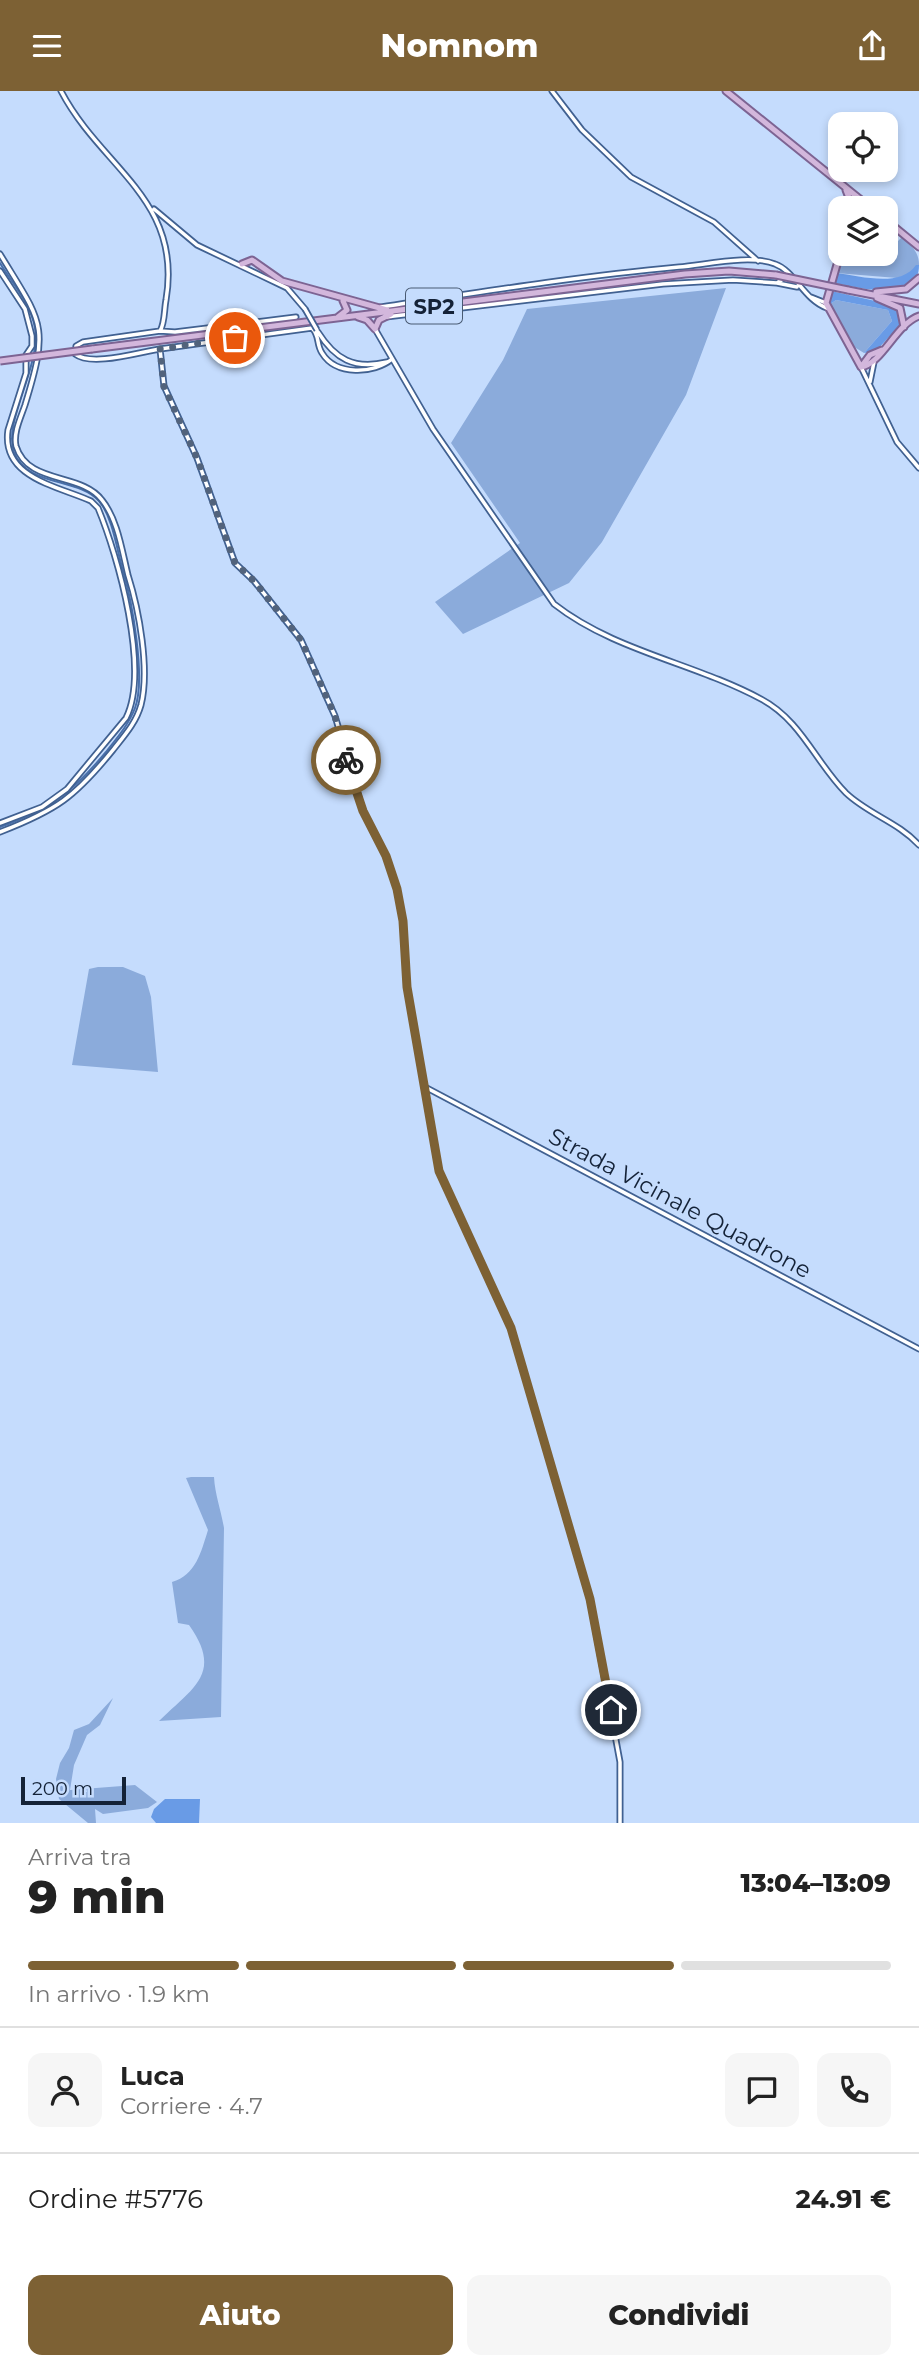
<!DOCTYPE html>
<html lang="it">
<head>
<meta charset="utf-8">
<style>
  body { margin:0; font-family:Montserrat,sans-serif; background:#f6f6f6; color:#222; height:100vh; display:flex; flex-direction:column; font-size:26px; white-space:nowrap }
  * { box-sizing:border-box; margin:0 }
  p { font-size:23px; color:#767676 }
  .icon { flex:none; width:38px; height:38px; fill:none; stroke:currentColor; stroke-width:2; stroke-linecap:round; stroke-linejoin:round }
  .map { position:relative; height:1732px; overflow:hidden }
  .sheet { display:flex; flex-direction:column; background:#fff; flex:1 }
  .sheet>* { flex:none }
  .tools { position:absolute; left:828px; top:21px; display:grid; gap:14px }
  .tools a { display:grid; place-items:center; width:70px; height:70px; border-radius:14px; background:#fff; box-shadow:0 4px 10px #0003; font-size:35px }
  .scale { position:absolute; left:21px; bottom:18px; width:105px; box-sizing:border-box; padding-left:7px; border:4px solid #142237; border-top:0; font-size:19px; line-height:24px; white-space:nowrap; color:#142237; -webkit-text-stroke:5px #c5dcfd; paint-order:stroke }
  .pin { position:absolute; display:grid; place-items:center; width:60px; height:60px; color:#fff; margin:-30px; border:4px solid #fff; border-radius:50%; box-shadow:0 2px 7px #0007 }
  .courier { position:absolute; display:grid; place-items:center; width:70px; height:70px; margin:-35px; border:5px solid #7d6134; border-radius:50%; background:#fff; color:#222; box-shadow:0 2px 9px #0007 }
  .head em { font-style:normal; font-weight:800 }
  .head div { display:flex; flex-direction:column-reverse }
  .head { display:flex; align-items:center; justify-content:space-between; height:119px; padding:0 28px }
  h1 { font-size:46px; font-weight:800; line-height:52px }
  .bar { display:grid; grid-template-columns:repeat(4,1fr); gap:10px 7px; align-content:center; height:84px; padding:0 28px }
  .bar i { height:9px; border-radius:5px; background:#e0e0e0 }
  .bar .current { background:#7d6134 }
  .bar p { grid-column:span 4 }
  .line { display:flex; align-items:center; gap:18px; padding:0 28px; border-top:2px solid #e0e0e0 }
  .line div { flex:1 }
  .round { display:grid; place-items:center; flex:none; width:74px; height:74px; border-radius:14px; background:#f6f6f6 }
  .cta { display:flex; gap:14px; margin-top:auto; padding:14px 28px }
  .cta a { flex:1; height:80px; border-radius:14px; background:#7d6134; color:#fff; font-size:28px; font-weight:800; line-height:80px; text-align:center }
  .cta a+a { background:#f6f6f6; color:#222 }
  header { display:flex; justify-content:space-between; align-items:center; height:91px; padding:0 28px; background:#7d6134; color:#fff; font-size:32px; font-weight:800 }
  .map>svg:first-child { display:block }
</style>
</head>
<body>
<header><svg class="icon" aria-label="menu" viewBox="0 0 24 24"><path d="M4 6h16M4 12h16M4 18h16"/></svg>Nomnom<svg class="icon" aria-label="share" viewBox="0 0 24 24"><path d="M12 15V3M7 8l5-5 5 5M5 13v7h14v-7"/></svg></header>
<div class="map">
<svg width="919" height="1732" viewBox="0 0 919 1732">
  <rect width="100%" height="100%" fill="#c5dcfd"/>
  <path fill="#8babdb" d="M902 146C911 155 919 160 919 174L910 183 897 187 836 182 847 163H886V153H895Z
    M726 197 686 304 602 451 569 492 463 543 435 511 520 452 451 352 503 269 527 218Z
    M836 209 888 219 892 230 864 262 851 254 830 219 829 214Z
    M98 876H123L145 885 151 906 158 981 72 974 89 878Z
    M191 1386H214C215 1404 221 1419 224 1437L221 1626 159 1630C192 1597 224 1583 189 1534L178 1532 172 1491C196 1484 201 1461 208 1439L186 1387Z
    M113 1607 100 1634 87 1644 74 1674 70 1699 135 1694 157 1711 148 1717 103 1723 95 1718 96 1732H88L59 1708 56 1688 60 1672 69 1657 74 1639 89 1633Z"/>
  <path fill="#699be6" d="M916 174H919C919 214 858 196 834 192L836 182C861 185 900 197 916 174Z
    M831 200 893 214 900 219V234L876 260 864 262 892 230 888 219 836 209 829 214Z
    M165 1708H200L199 1732H156L151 1726 154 1718Z"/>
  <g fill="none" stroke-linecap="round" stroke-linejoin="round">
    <path stroke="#4970ab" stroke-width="2" d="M0 172C12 192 31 213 35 237 41 276 3 329 14 361 27 396 77 386 99 410 113 426 117 460 123 480 132 510 146 588 135 617 129 633 117 647 106 661 72 702 50 718 0 736"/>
    <defs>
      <path id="minor" d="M61 0C101 77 183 108 166 209 164 219 165 232 160 240L83 251 76 255 75 263C92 276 139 261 160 258L164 295 197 367 235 472 254 490 301 549 335 625 363 720 386 765 397 798 403 830 407 896 439 1080 511 1237 590 1509 620 1671V1732
        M552 0 582 39 631 86 714 131 758 170
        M154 118 197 154 287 197 305 218
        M0 163C42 232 50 233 25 314 21 326 13 342 16 355 28 394 81 381 102 409 118 429 122 460 128 484 139 519 150 578 141 614 136 632 124 645 113 659 75 706 57 719 0 741
        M0 180 25 218 32 245V255L26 264V282L8 339C1 387 58 395 91 410L98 417C118 465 150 579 126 627L67 698 42 716 0 732
        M777 192 797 196
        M811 206 826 212
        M381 216C480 201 580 185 679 176 705 174 750 163 775 173 795 180 804 209 827 217
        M386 226 663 193 733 189 777 192 786 186
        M375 238 433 338 554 513C614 560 694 572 761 608 801 629 816 672 846 702 868 723 898 731 919 754
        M160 240 175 241 296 226
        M318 241C335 268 354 279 387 271
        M160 258 312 237C320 245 316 253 322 262 336 285 374 283 392 268
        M861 276 897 351 919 377
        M870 291 874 271
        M425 996 919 1258"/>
      <path id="major" d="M726 0 871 117
        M846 99 853 117
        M886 129 919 156
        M840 163 826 212 861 276
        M242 173 252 169 282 190 387 219
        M848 199 919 213
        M876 201 906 198 919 187
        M877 207 900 217 904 236
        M338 226 347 219 343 210
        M358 226 367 229 375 238 379 229 391 223
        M92 258 685 183 729 180 776 184
        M861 276C882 273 896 233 919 225
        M861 276 870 264 882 259"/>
    </defs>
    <use href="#minor" stroke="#416191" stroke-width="7"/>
    <use href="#major" stroke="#7d6493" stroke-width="9"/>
    <use href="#minor" stroke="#fff" stroke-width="3.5"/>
    <use href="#major" stroke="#d3b7dc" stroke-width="5"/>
    <defs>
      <path id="minor-bridge" d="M305 218 317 239"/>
      <path id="major-bridge" d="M776 184 848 199
        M0 270 92 258"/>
    </defs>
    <use href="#minor-bridge" stroke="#416191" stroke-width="7" stroke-linecap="butt"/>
    <use href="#major-bridge" stroke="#7d6493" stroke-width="9" stroke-linecap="butt"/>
    <use href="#minor-bridge" stroke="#fff" stroke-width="3.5"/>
    <use href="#major-bridge" stroke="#d3b7dc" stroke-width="5"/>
  </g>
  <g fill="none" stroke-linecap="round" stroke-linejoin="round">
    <path stroke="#52637c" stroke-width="7" stroke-dasharray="0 12.6" d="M235 247 160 258 164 296 197 367 235 472 254 490 301 549 335 625 346 669"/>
    <path stroke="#7d6134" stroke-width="9" d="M346 669 363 720 386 765 397 798 403 830 407 896 439 1080 511 1237 590 1508 611 1619"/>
  </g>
  <g text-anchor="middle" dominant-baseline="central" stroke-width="5" stroke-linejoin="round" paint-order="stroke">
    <rect fill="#c5dcfd" stroke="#495a72" stroke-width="2" x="406" y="197.5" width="56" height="35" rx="5"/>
    <g font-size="21" font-weight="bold" fill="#142237">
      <text x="434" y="215">SP2</text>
    </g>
    <g font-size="23" fill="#142237" stroke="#c5dcfd">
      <text transform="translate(680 1112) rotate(28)">Strada Vicinale Quadrone</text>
    </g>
  </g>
</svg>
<div class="tools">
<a><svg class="icon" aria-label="locate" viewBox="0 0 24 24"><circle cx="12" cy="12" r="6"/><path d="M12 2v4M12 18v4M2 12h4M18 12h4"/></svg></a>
<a><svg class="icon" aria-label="layers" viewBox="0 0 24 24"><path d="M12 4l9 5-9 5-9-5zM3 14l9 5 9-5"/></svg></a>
</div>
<div class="scale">200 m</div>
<div class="pin" style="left:235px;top:247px;background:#ea580c"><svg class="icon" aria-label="bag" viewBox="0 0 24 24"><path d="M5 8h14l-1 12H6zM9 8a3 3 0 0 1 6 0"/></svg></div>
<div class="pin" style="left:611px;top:1619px;background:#1f2937"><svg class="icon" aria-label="home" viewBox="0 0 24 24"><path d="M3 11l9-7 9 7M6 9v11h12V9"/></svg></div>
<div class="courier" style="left:346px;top:669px"><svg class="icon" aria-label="bike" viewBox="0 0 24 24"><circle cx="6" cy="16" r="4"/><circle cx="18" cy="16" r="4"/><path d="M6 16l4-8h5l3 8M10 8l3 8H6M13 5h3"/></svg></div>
</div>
<section class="sheet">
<div class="head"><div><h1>9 min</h1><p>Arriva tra</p></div><em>13:04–13:09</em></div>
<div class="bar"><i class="current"></i><i class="current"></i><i class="current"></i><i></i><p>In arrivo · 1.9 km</p></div>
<div class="line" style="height:126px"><a class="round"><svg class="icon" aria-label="person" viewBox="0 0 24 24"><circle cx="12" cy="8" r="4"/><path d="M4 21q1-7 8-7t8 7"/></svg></a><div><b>Luca</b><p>Corriere · 4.7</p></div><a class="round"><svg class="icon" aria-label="chat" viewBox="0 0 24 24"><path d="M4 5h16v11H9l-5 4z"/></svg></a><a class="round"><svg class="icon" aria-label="phone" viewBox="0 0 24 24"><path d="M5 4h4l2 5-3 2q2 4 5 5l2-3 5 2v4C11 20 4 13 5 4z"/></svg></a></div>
<div class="line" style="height:91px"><div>Ordine #5776</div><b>24.91 €</b></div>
<div class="cta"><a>Aiuto</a><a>Condividi</a></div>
</section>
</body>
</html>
